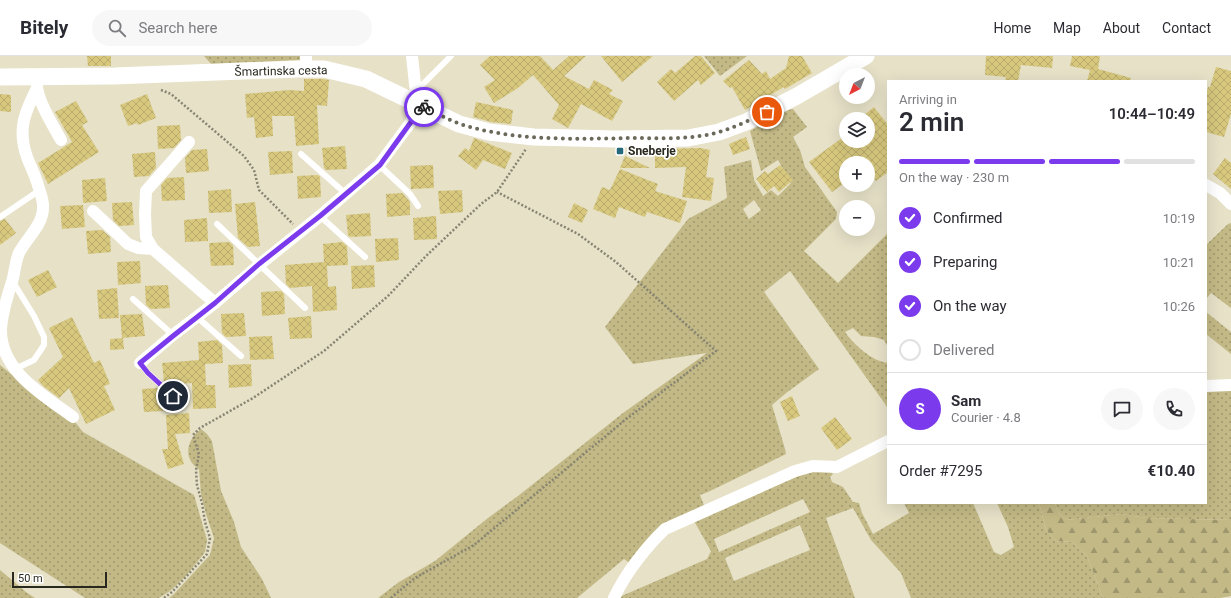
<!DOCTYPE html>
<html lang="en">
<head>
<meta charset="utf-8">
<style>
  body { margin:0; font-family:Roboto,sans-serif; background:#f7f7f7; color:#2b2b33; height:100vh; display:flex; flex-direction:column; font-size:15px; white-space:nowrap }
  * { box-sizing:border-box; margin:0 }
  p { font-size:13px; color:#7c7c81 }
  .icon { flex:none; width:22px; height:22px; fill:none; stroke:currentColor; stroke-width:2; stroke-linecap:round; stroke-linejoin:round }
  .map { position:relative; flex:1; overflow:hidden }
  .side { position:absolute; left:887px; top:24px; width:320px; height:424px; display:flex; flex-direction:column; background:#fff; border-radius:0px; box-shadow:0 4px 16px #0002 }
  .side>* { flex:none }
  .needle { width:26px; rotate:222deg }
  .tools { position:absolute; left:839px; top:12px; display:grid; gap:8px }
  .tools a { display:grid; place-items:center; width:36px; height:36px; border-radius:50%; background:#fff; box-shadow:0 4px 16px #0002; font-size:20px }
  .scale { position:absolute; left:12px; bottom:10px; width:95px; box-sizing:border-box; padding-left:4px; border:2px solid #29281e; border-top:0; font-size:11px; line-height:14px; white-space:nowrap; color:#29281e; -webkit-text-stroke:3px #fff; paint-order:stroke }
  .pin { position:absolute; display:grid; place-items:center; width:34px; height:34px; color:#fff; margin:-17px; border:2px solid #fff; border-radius:50%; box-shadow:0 1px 4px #0007 }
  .courier { position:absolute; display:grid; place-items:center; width:40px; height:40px; margin:-20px; border:3px solid #7c3aed; border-radius:50%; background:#fff; color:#222; box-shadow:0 1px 5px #0007 }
  .overview em { font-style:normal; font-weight:600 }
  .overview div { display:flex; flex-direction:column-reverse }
  .overview { display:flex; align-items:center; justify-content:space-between; height:68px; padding:0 12px }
  h1 { font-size:26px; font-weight:600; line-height:30px }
  .bar { display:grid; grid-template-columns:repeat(4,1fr); gap:6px 4px; align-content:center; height:48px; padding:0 12px }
  .bar i { height:5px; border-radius:3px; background:#e1e1e2 }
  .bar .selected { background:#7c3aed }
  .bar p { grid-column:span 4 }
  .line { display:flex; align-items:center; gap:10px; padding:0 12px; border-top:1px solid #e1e1e2 }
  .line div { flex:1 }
  .round { display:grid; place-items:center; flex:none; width:42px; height:42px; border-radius:21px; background:#f7f7f7 }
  ol { padding:0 12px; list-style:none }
  li { display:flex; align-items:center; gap:12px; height:44px }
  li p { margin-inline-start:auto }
  li .icon { padding:4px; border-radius:50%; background:#7c3aed; color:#fff; stroke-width:4 }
  li:last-child { color:#7c7c81 }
  li i { width:22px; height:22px; border:2px solid #e1e1e2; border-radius:50% }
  header { display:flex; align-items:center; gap:24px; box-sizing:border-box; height:56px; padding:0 20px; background:#fff; border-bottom:1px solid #e1e1e2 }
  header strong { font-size:19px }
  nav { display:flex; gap:22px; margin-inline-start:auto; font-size:14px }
  .search { width:280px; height:36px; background:#f7f7f7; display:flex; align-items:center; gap:10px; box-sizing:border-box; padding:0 14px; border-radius:22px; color:#7c7c81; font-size:15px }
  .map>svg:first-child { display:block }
</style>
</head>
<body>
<header>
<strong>Bitely</strong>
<div class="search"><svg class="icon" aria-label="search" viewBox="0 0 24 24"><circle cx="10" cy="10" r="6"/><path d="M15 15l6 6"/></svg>Search here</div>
<nav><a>Home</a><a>Map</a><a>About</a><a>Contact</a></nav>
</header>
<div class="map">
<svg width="1231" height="542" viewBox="0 0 1231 542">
  <defs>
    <pattern id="grass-dots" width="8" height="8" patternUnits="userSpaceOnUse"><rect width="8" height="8" fill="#c3b986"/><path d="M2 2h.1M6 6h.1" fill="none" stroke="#9e966d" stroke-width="1.8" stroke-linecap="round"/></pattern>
    <pattern id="forest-firs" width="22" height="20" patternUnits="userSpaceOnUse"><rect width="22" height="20" fill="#c3b986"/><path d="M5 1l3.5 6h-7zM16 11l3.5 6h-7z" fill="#9e966d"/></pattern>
    <pattern id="building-cross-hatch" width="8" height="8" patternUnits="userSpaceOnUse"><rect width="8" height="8" fill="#d7c87e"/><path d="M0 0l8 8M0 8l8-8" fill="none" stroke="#b9ac6c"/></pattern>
  </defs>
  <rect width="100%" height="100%" fill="#e6e1c7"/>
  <path fill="url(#grass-dots)" fill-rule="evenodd" d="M204 0H301V4L230 7 212 9Z
    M704 0H747L720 20Z
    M793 53 807 71 793 81 800 94 805 111 837 156 836 163 804 195 838 227 888 177V291L884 284 874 281 861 280 853 272 845 276C853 288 873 306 888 307V352L790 215 764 236 819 313 786 337 772 349 785 393 786 398 708 436 700 439 705 452 674 465 631 508 624 503 577 542H378L399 526 435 505 488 462 518 440 623 357 707 297 633 308 605 271 688 163 727 142 724 111 751 104 754 124 763 140 771 134 778 140 791 127 778 104 761 115 750 75 787 54ZM754 144 761 154 749 163 743 153Z
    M1231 167V252L1211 237 1206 243V189L1228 168Z
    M1206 256 1231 276V298L1206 278Z
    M0 309 27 331 75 366 83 376 194 439 207 484 205 496 186 520 170 535 159 542H85L0 487Z
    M1206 333H1231V464L1146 462 1121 458 1066 464C1059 459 1057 455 1055 447H1206Z
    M201 373 207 378 212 385 221 435 234 466 241 491 262 523 271 542H169L174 538 210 499 214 482 206 458 201 438 199 413C182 403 187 383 201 373Z
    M810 415 831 416 833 418 830 421 832 426 843 431 853 446 859 447 862 457 873 478 909 457 904 447H973L994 496 1001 499 1014 491 1008 471 997 447H1039L1046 474 1056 485 1072 486 1087 500 1103 542H911L901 517 871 484 853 452 826 462 855 542H617L707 503 711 495 694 465 702 460ZM803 443 810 456 719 496 714 483ZM800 469 810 494 734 525 725 502Z
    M0 514 26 536 35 542H0Z"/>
  <path fill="url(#forest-firs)" d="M1039 447H1055C1057 455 1059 459 1066 464L1121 458 1146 462 1231 464V540L1220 542H1103L1087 500 1072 486 1056 485 1046 474Z"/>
  <path fill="url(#building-cross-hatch)" d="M87 0H111V10H88Z
    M490 0H540L553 14 569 0H586L564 20 589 33 594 24 613 34 609 38 623 45 612 65 581 48 568 72 552 63 559 49 533 19 518 32 494 47 484 31 495 24 480 9Z
    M601 0H653L622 26Z
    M695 0H701L715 17 701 29 698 24 674 45 657 26 671 13 675 17Z
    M789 0H802L812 17 785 33 784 31 745 54 732 31 730 32 723 25 749 4 762 18 766 15 770 23 786 12Z
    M986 0H1053L1052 12 1021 9 1018 25H1005L1006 21 985 19Z
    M1072 0H1100L1098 13 1131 22 1130 25H1087L1090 14 1070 10Z
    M1216 11 1231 15V58L1224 81 1206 76V39L1208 31H1210Z
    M304 23H323L329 24 327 50 317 49 319 88 296 90 294 60H272L273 80 256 82 254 61 247 62 245 38 289 34 304 35Z
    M0 38 11 39V56L0 55Z
    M147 38 156 62 138 69 137 67 128 70 120 49Z
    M76 45 88 66 82 69 99 96 48 128 38 107 72 86 55 56Z
    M476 46 513 54 511 68 491 66 473 61Z
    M874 51 888 69V116L876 125 868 114V107H846V126L832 136 809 106 846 79V85H868V63H859Z
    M180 69 181 84 174 92 158 93 157 70Z
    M746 81 750 93 733 99 729 88Z
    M474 82 512 97 505 113 483 104 476 114 458 100 465 92 469 95Z
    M345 90 347 113 326 114 324 112 322 92Z
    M700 92 710 94 706 121 714 122 711 145 682 141 686 111 655 112V93Z
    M207 93 209 115 186 117 185 102 192 94Z
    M292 95 293 117 270 119 268 96Z
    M155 96 156 112 149 120 134 121 132 98Z
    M625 100 650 112H620Z
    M1225 102 1231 107V133L1213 118Z
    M433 109 434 132 411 133 410 110Z
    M780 109 793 124 779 136 774 130 767 136 756 123 765 115 768 118Z
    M620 113 658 128 655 135 687 145 680 167 647 156 645 161 619 151 615 162 593 153 602 131 610 134Z
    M318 119 320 121 321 141 298 143 297 120Z
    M184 121 185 144 162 145 161 129 167 122Z
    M105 122 107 145 83 147 82 124Z
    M231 133 232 156 209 157 208 135Z
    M462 134 463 156 440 158 438 135Z
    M402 137 410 146V159L387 161 386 138Z
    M132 146 134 169 119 170 113 164 112 147Z
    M255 146 260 190 248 191 238 182 235 148Z
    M574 147 588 154 582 167 568 161Z
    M83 149 85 171 62 173 60 150Z
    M370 157 371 180 350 181 348 179 346 159Z
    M436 160 437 183 414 184 413 162Z
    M207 162 208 185 185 186 184 164Z
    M5 163 16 177 0 189V165Z
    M102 174 110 181 111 196 88 198 86 175Z
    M398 182 399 204 376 206 375 183Z
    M229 186 233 189 234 209 211 210 209 187Z
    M342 186 347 190 348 209 327 210 328 231 336 230 337 254 313 256 312 230 290 232 286 228 285 209 324 206 323 188Z
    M140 205 141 227 118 229 117 206Z
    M374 209 375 231 352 233 351 210Z
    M48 214 57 231 37 241 28 224Z
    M168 229 170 252 151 253 146 249 145 230Z
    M117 232 119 262 99 263 97 234Z
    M281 235 284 238 285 258 262 260 261 236Z
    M244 257 246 280 226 281 222 277 221 258Z
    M142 258 145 280 122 282 120 259Z
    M311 260 312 282 290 283 288 262Z
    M72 261 94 307 100 304 110 328 104 330 115 354 86 368 69 332 59 342 43 330 38 324 63 301 49 272Z
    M272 280 274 303 250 304 249 281Z
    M123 282 124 293 110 294V283Z
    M217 284 222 289 223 307 205 308 206 329H215L216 352 193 353 192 327 168 329 164 325 162 307 199 304 198 286Z
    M251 308 252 330 229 332 228 309Z
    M158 332 162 336 163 355 144 356 142 333Z
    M792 340 800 360 788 365 780 346Z
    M189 357 190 377 175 378 184 408 168 413 162 393H168L166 359Z
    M835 361 852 383 837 394 821 372Z"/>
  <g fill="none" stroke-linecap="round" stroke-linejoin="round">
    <path stroke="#878472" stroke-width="2.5" stroke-dasharray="2 2" stroke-linecap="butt" d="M161 34 171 38 244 100 254 114 259 134 293 168
      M164 542 172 536 207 498 210 482 205 466 202 447 197 429 196 414 199 398 193 379 200 372 253 342 324 295 388 240 426 200 481 148 497 136 526 93
      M391 542 415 522 474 489 625 364 716 295 616 206 578 178 497 136"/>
    <path stroke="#fff" stroke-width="6" d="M416 35 451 0
      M301 98 346 138
      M379 109 410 138 418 150
      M320 160 365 201
      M0 161 40 134
      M217 168 305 252
      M13 226 34 260 44 281V289L34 304 15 313
      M133 243 173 279
      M197 261 241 300
      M140 307 148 317 183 349"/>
    <path stroke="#fff" stroke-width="12" d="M306 13V0
      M37 28C36 43 54 71 61 84
      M37 32C25 56 17 73 27 101 30 109 34 117 37 126 39 134 44 144 43 152 43 169 26 183 19 197 15 206 15 216 12 226 7 241 2 257 1 273 0 315 43 339 73 361
      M189 86 146 135 145 158 146 181 153 193 215 247
      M1206 129 1220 137 1231 148
      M93 155 128 188 138 192 153 193
      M140 307 173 279 215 247 259 209 320 160 379 109 411 66 417 47 412 0
      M1206 330 1231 329
      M614 542C625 518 646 491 665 473L795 415 813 410 837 411 888 385"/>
    <path stroke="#fff" stroke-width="17" d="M0 21 114 20 298 13H324L366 23 459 68 489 76 534 81 615 83 688 82 719 76 746 66 797 40 866 0"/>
  </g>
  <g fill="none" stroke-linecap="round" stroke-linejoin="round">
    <path stroke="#6b6959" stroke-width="4" stroke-dasharray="0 7.2" d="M424 51C440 59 456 68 474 72 524 85 581 83 632 82 661 82 691 84 719 76 736 71 752 63 767 56"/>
    <path stroke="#7c3aed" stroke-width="5" d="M173 340 148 317 140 307 173 280 215 247 259 208 320 160 380 109 411 66 416 48 424 51"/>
  </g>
  <rect fill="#27697c" stroke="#fff" stroke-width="1.5" x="616" y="91" width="8" height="8" rx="2"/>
  <g text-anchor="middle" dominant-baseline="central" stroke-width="3.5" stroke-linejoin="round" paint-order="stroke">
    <g font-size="12" fill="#29281e" stroke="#fff">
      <text transform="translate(281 15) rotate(-1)">Šmartinska cesta</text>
    </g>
    <g font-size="12" font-weight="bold" fill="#29281e" stroke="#fff" text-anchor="start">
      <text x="628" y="95">Sneberje</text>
    </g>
  </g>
</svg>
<div class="tools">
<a><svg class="needle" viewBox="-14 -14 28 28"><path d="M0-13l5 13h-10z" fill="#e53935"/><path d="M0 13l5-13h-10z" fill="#7c7c81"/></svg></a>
<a><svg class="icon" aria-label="layers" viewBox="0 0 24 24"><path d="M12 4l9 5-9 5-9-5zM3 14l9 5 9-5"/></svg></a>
<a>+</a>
<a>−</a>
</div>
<div class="scale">50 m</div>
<div class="pin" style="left:767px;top:56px;background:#ea580c"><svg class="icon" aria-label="bag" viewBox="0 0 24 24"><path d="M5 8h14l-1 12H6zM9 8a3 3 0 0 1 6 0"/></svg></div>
<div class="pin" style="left:173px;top:340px;background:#1f2937"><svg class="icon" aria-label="home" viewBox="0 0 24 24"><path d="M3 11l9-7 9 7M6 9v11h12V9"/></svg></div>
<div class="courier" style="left:424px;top:51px"><svg class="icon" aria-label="bike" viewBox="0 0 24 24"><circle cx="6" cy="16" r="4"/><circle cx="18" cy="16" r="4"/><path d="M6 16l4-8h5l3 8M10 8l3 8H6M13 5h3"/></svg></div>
<section class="side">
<div class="overview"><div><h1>2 min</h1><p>Arriving in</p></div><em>10:44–10:49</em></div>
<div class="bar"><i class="selected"></i><i class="selected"></i><i class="selected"></i><i></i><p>On the way · 230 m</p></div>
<ol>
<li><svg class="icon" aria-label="check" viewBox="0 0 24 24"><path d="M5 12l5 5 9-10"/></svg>Confirmed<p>10:19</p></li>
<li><svg class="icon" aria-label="check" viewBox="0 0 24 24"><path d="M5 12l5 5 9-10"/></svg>Preparing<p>10:21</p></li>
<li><svg class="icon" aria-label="check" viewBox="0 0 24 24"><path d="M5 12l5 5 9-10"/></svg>On the way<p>10:26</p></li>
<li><i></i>Delivered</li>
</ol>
<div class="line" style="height:72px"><b class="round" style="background:#7c3aed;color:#fff">S</b><div><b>Sam</b><p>Courier · 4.8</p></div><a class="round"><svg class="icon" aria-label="chat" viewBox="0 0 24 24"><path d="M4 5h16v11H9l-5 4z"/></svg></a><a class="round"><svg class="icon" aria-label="phone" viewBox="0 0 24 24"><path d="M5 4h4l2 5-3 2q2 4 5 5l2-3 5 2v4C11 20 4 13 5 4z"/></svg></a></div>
<div class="line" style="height:52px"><div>Order #7295</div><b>€10.40</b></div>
</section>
</div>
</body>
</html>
